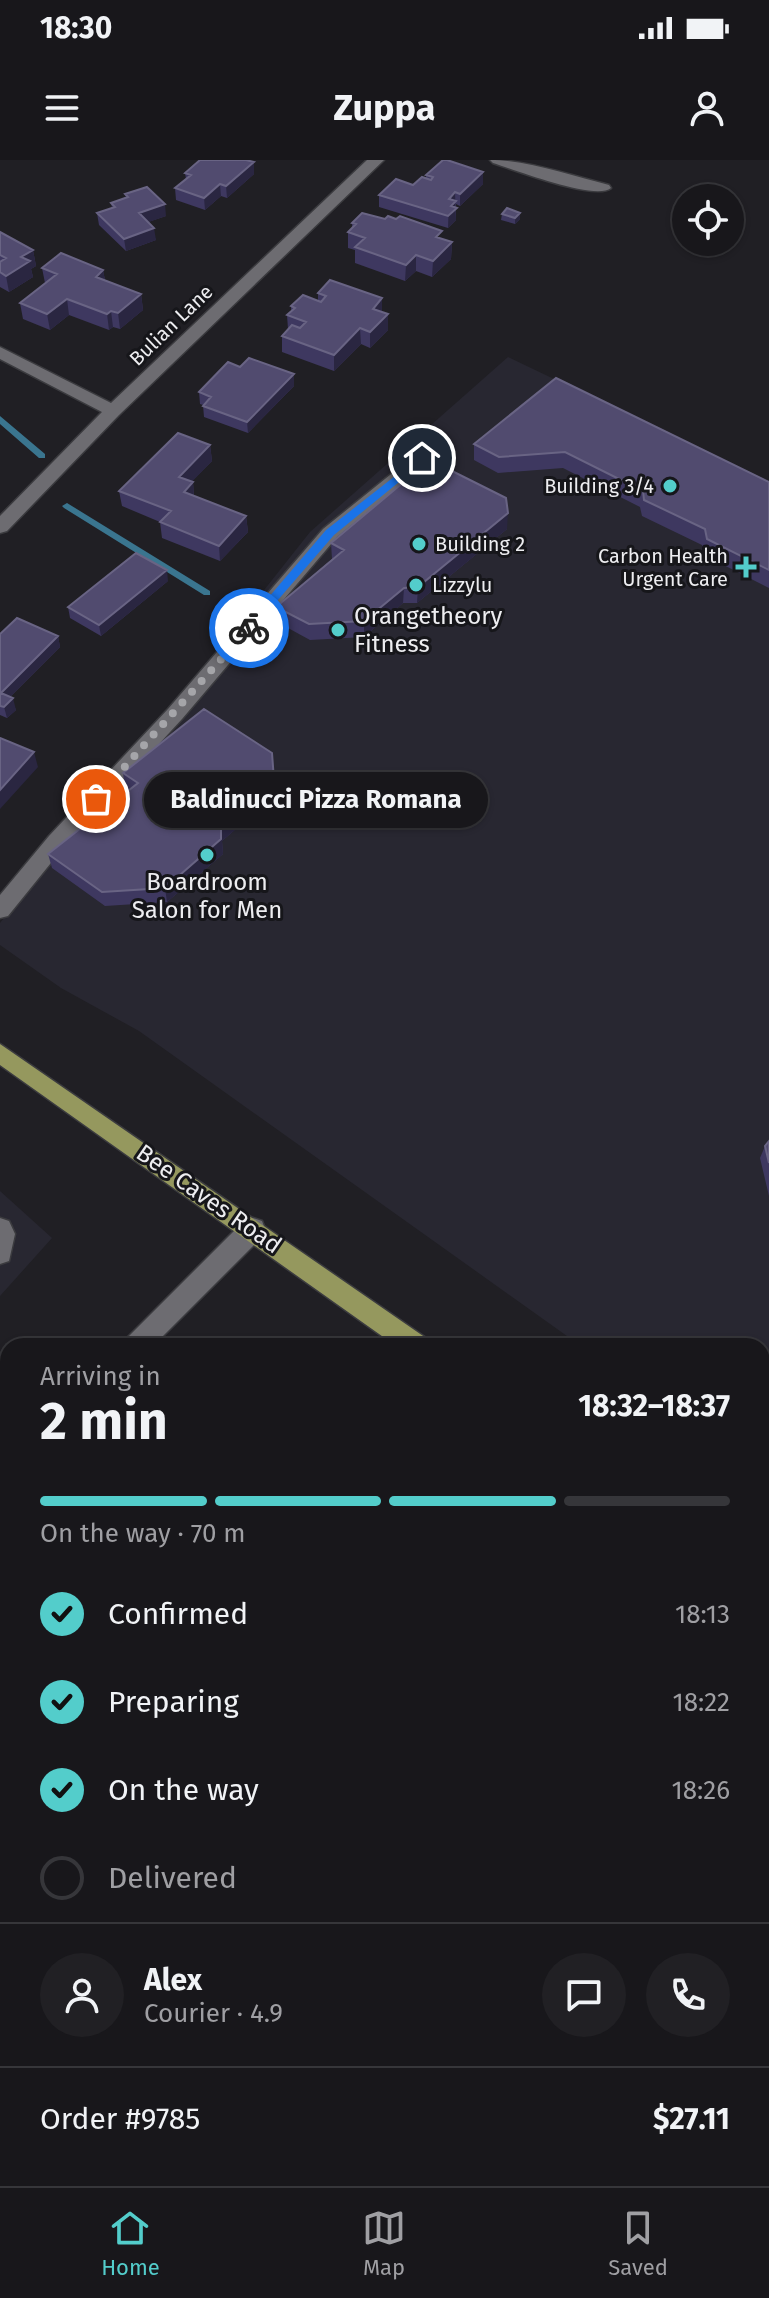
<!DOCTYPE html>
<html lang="en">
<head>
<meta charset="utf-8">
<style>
  body { margin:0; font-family:"Fira Sans",sans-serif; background:#212024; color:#f1f3f6; height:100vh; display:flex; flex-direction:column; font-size:30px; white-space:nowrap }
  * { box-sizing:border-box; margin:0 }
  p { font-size:26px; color:#9f9fa3 }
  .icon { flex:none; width:44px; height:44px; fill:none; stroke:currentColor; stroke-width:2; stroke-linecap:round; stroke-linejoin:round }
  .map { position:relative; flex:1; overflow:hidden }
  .side { position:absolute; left:0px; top:1178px; width:770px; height:848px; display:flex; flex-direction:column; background:#18171b; border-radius:24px 24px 0 0; box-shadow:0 2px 6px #0004,0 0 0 2px #36363a }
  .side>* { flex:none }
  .fabs { position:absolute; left:672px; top:24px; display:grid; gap:16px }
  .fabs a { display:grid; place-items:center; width:72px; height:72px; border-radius:50%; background:#18171b; box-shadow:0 2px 6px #0004,0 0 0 2px #36363a; font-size:40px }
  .pin { position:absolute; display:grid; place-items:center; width:68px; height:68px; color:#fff; margin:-34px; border:4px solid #fff; border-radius:50%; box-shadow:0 2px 8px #0007 }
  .courier { position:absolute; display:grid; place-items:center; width:80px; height:80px; margin:-40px; border:6px solid #1a73e8; border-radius:50%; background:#fff; color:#222; box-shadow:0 2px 10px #0007 }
  .bubble { position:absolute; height:56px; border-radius:28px; background:#18171b; box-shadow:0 2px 6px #0004,0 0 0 2px #36363a; font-size:26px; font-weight:700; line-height:56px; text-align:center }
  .summary em { font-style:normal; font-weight:700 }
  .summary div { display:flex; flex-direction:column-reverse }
  .summary { display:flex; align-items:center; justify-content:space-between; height:136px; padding:0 40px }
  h1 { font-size:52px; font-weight:700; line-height:60px }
  .bar { display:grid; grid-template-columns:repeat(4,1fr); gap:12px 8px; align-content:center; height:96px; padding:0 40px }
  .bar i { height:10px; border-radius:6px; background:#36363a }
  .bar .current { background:#53cdcb }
  .bar p { grid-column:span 4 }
  .line { display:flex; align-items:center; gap:20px; padding:0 40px; border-top:2px solid #36363a }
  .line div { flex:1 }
  .round { display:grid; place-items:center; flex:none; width:84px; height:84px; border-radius:42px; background:#212024 }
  ol { padding:0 40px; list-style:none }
  li { display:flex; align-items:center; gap:24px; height:88px }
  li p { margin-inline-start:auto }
  li .icon { padding:8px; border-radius:50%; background:#53cdcb; color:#111; stroke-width:4 }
  li:last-child { color:#9f9fa3 }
  li i { width:44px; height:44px; border:4px solid #36363a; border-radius:50% }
  .status { display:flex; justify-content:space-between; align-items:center; height:56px; padding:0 40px; background:#18171b; direction:ltr }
  .status svg { height:22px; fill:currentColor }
  header { display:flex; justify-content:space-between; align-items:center; height:104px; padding:0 40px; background:#18171b; font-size:36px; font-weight:700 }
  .tab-bar { display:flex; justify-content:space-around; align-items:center; height:112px; border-top:2px solid #36363a; background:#18171b; font-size:22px; color:#9f9fa3 }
  .tab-bar a { display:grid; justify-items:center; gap:4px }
  .tab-bar .current { color:#53cdcb }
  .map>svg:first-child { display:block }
</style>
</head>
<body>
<div class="status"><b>18:30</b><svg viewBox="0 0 49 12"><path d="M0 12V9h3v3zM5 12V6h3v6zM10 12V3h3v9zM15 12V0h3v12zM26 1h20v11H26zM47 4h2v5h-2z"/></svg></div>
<header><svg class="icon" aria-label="menu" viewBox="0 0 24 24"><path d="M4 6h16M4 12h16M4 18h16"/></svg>Zuppa<svg class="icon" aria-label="person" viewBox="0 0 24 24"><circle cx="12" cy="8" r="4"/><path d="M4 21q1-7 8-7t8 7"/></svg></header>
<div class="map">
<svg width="769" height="2026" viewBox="0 0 769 2026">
  <rect width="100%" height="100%" fill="#201f24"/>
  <path fill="#282731" d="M508 197 769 322V1320L762 1315V1186H581L139 871 61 828 0 785V763L310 372Z
    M0 1031 52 1078 0 1136Z
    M762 1551 769 1557V2026H0V1669L8 1676V2018H762Z"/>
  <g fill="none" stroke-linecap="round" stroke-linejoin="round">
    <path fill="#3a758f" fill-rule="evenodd" d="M0 256 45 294V298H39L0 264Z
      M67 343 210 431V435H204L64 348 62 346Z"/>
    <defs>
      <path id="minor" d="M367 0H384L119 255 7 371 0 373V356L102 252 0 199V187L111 243Z
        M490 0C527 0 572 16 609 25L611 28C595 41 515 10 493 3Z
        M422 292 431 298 428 302 337 377 182 559 63 688 8 756 0 758V735L49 676 168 549 323 369 416 294Z
        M0 1058 9 1061 15 1074 9 1101 0 1104Z
        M253 1058 262 1061 265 1069 262 1077 153 1186H123L127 1178 244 1061Z
        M8 1303V1334L0 1337V1307Z
        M0 1338 8 1339V1365L0 1364Z
        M8 1523V1558L0 1561V1526Z
        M339 2018H373L370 2026H336Z"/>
      <path id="major" d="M0 884 426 1178 430 1186H396L0 905Z
        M762 1418 769 1421V1451L762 1448Z"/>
    </defs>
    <use href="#minor" stroke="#3b3b3f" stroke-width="3"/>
    <use href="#major" stroke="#3b3b3f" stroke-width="3"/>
    <use href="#minor" fill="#6d6c71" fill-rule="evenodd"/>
    <use href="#major" fill="#95985e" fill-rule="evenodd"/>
  </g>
  <path fill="#3e3860" d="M483 12V24L460 46 456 44V60L448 68 379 47V35L413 25 426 18V15Z
    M185 13 254 14 227 38 221 36 205 50 176 40 175 28 186 19Z
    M125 34 166 56 148 62 156 80 126 91 99 65 97 53 112 48 111 43 126 38Z
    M520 53V59L515 64 501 60 502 54Z
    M352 63 442 79 452 82 451 99 432 117 416 111 405 121 355 103V90L348 88V72L352 68Z
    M0 72 33 90 36 106 31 109 33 117 9 132 0 127Z
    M42 108 103 110 105 120 141 134 143 150 120 169 113 167 109 170 69 155 50 170 23 159 20 143 45 123Z
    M318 133 382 138V152L388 170 370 188 361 184 334 211 282 192V176L288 169 287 155 291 151V146L318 140Z
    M240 207 294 214V226L248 273 204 257 203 245 200 244 199 232Z
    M556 218 769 322V428L704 395 702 385 642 356 640 347 563 308 498 313 474 300V284Z
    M210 285 212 301 191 322H193L194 336 246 356 248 372 220 401 162 378 160 362 122 346 119 331Z
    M507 369 417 443H403L364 477 310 480 277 462 276 447 332 399 331 383Z
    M168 421 101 476 70 458 68 447Z
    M0 474 58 476 60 487 10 537 16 550 7 558 0 555Z
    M123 613 275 635 222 681 223 694 167 742 105 746 52 708 48 694 129 630 125 628Z
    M769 981V1036L760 998 765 986Z"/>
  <path fill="#2a2641" d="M254 2V14L227 38 226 26Z
    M483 12V24L460 46V34Z
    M220 24 221 36 205 50 204 38Z
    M455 32 456 60 448 68 449 39Z
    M165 44 166 56 140 65 139 53Z
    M520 53V59L515 64V58Z
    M154 68 156 80 126 91 124 79Z
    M452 82 451 99 432 117 433 101Z
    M33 90 36 106 31 109 33 117 9 132 6 116 21 97Z
    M416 95V111L405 121 406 105Z
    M103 110 106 126 96 117Z
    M141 134 143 150 120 169 118 153Z
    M382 138V154L373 149Z
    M67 139 69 155 50 170 47 154Z
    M111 151 113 167 109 170 107 154Z
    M388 154V170L370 188V172Z
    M360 168 361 184 334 211V195Z
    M294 214V226L248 273 247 262Z
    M210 285 212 301 181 333 179 317Z
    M193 322 194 338 184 332Z
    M508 353 507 369 417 443 418 427Z
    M246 356 248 372 220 401 219 386Z
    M167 410 168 421 101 476 99 465Z
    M404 428 403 443 364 477V461Z
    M58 476 60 487 3 544 1 533Z
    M13 538 16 550 7 558 4 547Z
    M34 592 38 607 0 649V630Z
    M272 593 275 635 222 681 223 694 167 742 165 728Z"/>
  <path fill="#514b6f" stroke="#696484" stroke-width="2" d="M200 0H246L254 2 226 26 220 24 204 38 175 28 191 15 185 13Z
    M443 0H447L483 12 460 34 455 32 449 39 456 41 451 46 457 48 448 56 379 35 396 19 413 25 422 17 431 20 433 17 426 15Z
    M147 27 165 44 139 53 154 68 124 79 97 53 115 47 111 43 128 37 125 34Z
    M507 48 520 53 515 58 502 54Z
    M362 53 385 59 388 56 396 59 400 56 442 71 436 77 452 82 433 101 416 95 406 105 355 87 365 78 348 72 356 64 352 63Z
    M0 72 33 90 21 97 30 101 6 116 0 112V102L6 98 0 95Z
    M61 93 103 110 96 117 141 134 118 153 111 151 107 154 67 139 47 154 20 143 57 114 42 108Z
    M330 120 382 138 373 149 388 154 370 172 360 168 334 195 282 176 292 165 300 168 306 162 287 155 295 148 291 146 303 135 321 142 326 136 318 133Z
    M249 198 294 214 247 262 203 246 211 237 199 232 228 202 240 207Z
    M556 218 769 322V410L707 379 705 369 644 340 643 331 565 292 499 297 474 284Z
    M178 273 210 285 179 317 193 322 184 332 246 356 219 386 160 362 171 351 119 331Z
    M430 300 506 338 508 353 418 427 404 428 364 461 309 464 276 447 344 390 331 383Z
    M136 393 167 410 99 465 68 447Z
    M17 458 58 476 1 533 13 538 4 547 0 546V474Z
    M204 549 272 593 274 620 221 667V679L165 728 102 732 48 694 138 623 123 613Z
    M0 578 34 592 0 630Z
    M769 981V1003L765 986Z
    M0 1678 8 1685V1976L0 1967Z
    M48 2018H215L209 2026H56Z"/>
  <path fill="#1a73e8" d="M422 295 426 300 334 375 252 470H245V465L326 370Z"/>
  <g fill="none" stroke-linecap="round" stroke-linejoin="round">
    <path stroke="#a5a5a9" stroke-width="8" stroke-dasharray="0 14.4" d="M96 639 249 468"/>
  </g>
  <g fill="#53cdcb" stroke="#16161a" stroke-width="3">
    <circle cx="670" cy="326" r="8"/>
    <circle cx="419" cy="384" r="8"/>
    <path d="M742 395h8v8h8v8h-8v8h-8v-8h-8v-8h8z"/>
    <circle cx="416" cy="425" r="8"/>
    <circle cx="338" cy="470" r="8"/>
    <circle cx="207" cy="695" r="8"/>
  </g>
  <g text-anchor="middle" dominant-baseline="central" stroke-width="6" stroke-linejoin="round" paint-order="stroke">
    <g font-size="20" fill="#ededf0" stroke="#16161a">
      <text transform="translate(171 165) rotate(-44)">Bulian Lane</text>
    </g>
    <g font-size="20" fill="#ededf0" stroke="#16161a" text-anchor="end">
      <text x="654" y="326">Building 3/4</text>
      <text x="435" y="384" text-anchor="start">Building 2</text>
      <text x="728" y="396">Carbon Health<tspan x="728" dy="23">Urgent Care</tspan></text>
      <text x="432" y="425" text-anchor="start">Lizzylu</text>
    </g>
    <g font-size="24" fill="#ededf0" stroke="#16161a" text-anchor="start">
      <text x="354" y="456">Orangetheory<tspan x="354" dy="28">Fitness</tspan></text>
      <text x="207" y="722" text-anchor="middle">Boardroom<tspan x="207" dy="28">Salon for Men</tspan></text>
    </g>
    <g font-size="24" fill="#ededf0" stroke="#16161a">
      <text transform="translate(209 1039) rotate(35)">Bee Caves Road</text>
    </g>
  </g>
</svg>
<div class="fabs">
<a><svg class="icon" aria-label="locate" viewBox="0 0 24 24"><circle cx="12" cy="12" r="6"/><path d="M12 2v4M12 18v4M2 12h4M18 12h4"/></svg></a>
</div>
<div class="pin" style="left:96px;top:639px;background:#ea580c"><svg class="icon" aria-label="bag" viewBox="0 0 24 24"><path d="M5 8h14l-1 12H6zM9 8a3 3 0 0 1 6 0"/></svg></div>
<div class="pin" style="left:422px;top:298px;background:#1f2937"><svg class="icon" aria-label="home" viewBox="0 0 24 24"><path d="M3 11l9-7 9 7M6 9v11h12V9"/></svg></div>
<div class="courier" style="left:249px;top:468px"><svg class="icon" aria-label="bike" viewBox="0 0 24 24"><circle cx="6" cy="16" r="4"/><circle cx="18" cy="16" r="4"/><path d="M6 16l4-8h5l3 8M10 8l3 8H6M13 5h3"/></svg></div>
<div class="bubble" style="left:144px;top:612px;width:344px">Baldinucci Pizza Romana</div>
<section class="side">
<div class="summary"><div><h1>2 min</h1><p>Arriving in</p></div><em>18:32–18:37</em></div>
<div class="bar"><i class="current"></i><i class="current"></i><i class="current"></i><i></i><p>On the way · 70 m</p></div>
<ol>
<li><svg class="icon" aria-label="check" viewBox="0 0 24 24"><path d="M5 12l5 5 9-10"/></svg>Confirmed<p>18:13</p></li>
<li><svg class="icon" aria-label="check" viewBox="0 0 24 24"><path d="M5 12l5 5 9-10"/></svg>Preparing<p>18:22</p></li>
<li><svg class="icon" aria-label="check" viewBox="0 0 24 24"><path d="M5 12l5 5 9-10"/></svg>On the way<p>18:26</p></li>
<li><i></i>Delivered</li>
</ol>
<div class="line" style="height:144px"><a class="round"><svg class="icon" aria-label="person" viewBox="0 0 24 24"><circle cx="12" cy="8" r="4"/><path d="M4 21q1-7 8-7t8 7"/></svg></a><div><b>Alex</b><p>Courier · 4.9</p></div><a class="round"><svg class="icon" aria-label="chat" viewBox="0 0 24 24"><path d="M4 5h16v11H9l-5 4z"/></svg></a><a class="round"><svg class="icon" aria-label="phone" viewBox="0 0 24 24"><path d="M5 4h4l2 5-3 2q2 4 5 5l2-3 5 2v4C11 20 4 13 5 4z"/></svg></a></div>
<div class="line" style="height:104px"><div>Order #9785</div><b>$27.11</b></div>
</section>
</div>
<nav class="tab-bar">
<a class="current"><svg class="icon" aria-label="home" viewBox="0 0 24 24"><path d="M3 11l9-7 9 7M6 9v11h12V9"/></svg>Home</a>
<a><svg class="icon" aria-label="map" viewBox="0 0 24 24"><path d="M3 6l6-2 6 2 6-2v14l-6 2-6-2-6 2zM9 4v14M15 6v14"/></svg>Map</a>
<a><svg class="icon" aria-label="saved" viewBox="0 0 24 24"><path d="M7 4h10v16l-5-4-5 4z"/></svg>Saved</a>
</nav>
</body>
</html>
